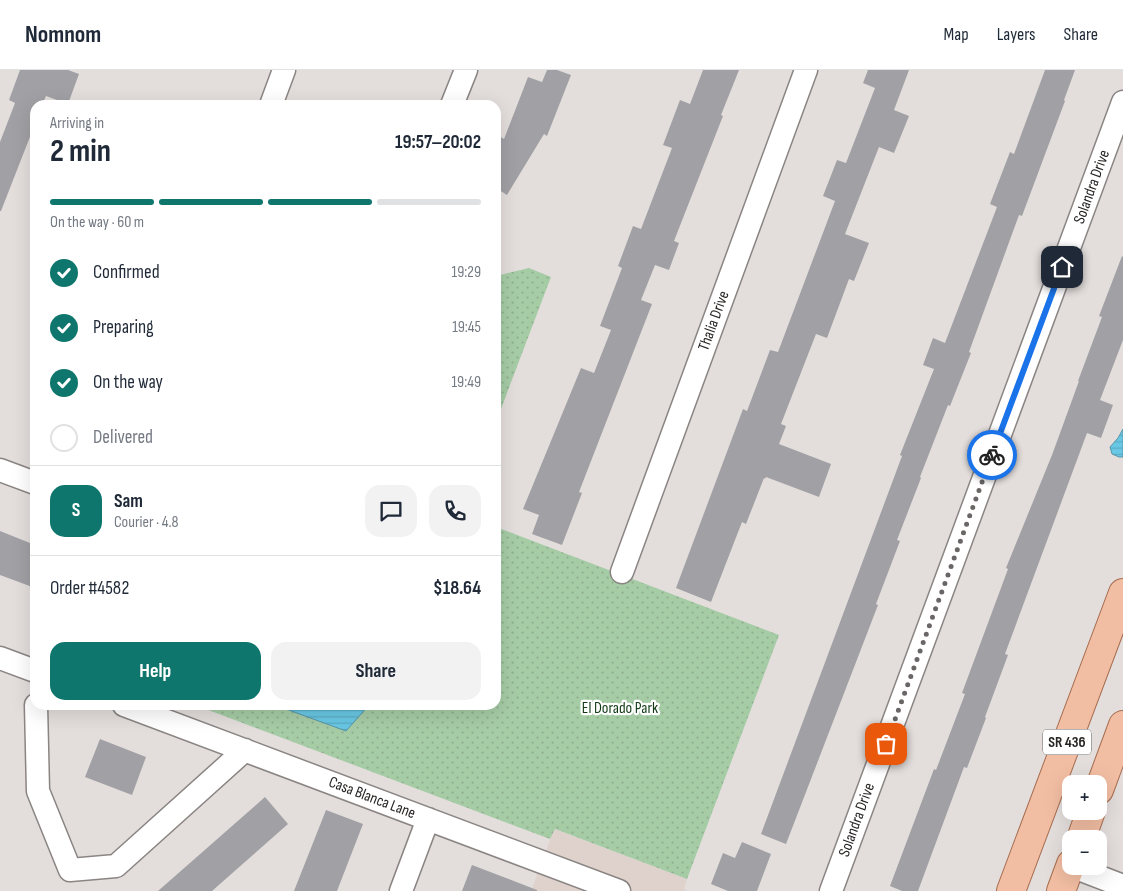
<!DOCTYPE html>
<html lang="en">
<head>
<meta charset="utf-8">
<style>
  body { margin:0; font-family:"Sofia Sans Condensed",sans-serif; background:#f2f2f3; color:#1f2937; height:100vh; display:flex; flex-direction:column; font-size:19px; white-space:nowrap }
  * { box-sizing:border-box; margin:0 }
  p { font-size:16px; color:#747a83 }
  .icon { flex:none; width:28px; height:28px; fill:none; stroke:currentColor; stroke-width:2; stroke-linecap:round; stroke-linejoin:round }
  .map { position:relative; flex:1; overflow:hidden }
  .side { position:absolute; left:30px; top:30px; width:471px; height:610px; display:flex; flex-direction:column; background:#fff; border-radius:15px; box-shadow:0 5px 20px #0002 }
  .side>* { flex:none }
  .buttons { position:absolute; left:1062px; top:705px; display:grid; gap:10px }
  .buttons a { display:grid; place-items:center; width:45px; height:45px; border-radius:10px; background:#fff; box-shadow:0 5px 20px #0002; font-size:25px }
  .pin { position:absolute; display:grid; place-items:center; width:42px; height:42px; color:#fff; margin:-21px; border-radius:10px; box-shadow:0 2px 8px #0006 }
  .courier { position:absolute; display:grid; place-items:center; width:50px; height:50px; margin:-25px; border:4px solid #1a73e8; border-radius:50%; background:#fff; color:#222; box-shadow:0 1px 6px #0007 }
  .overview em { font-style:normal; font-weight:700 }
  .overview div { display:flex; flex-direction:column-reverse }
  .overview { display:flex; align-items:center; justify-content:space-between; height:85px; padding:0 20px }
  h1 { font-size:32px; font-weight:700; line-height:38px }
  .bar { display:grid; grid-template-columns:repeat(4,1fr); gap:8px 5px; align-content:center; height:60px; padding:0 20px }
  .bar i { height:6px; border-radius:4px; background:#e0e1e3 }
  .bar .selected { background:#0f766e }
  .bar p { grid-column:span 4 }
  .line { display:flex; align-items:center; gap:12px; padding:0 20px; border-top:1px solid #e0e1e3 }
  .line div { flex:1 }
  .round { display:grid; place-items:center; flex:none; width:52px; height:52px; border-radius:15px; background:#f2f2f3 }
  ol { padding:0 20px; list-style:none }
  li { display:flex; align-items:center; gap:15px; height:55px }
  li p { margin-inline-start:auto }
  li .icon { padding:5px; border-radius:50%; background:#0f766e; color:#fff; stroke-width:4 }
  li:last-child { color:#747a83 }
  li i { width:28px; height:28px; border:2px solid #e0e1e3; border-radius:50% }
  .cta { display:flex; gap:10px; margin-top:auto; padding:10px 20px }
  .cta a { flex:1; height:58px; border-radius:15px; background:#0f766e; color:#fff; font-size:20px; font-weight:700; line-height:58px; text-align:center }
  .cta a+a { background:#f2f2f3; color:#1f2937 }
  header { display:flex; align-items:center; gap:30px; box-sizing:border-box; height:70px; padding:0 25px; background:#fff; border-bottom:1px solid #e0e1e3 }
  header strong { font-size:24px }
  nav { display:flex; gap:28px; margin-inline-start:auto; font-size:18px }
  .map>svg:first-child { display:block }
</style>
</head>
<body>
<header>
<strong>Nomnom</strong>
<nav><a>Map</a><a>Layers</a><a>Share</a></nav>
</header>
<div class="map">
<svg width="1123" height="821" viewBox="0 0 1123 821">
  <defs>
    <pattern id="grass-dots" width="8" height="8" patternUnits="userSpaceOnUse" patternTransform="scale(1.25)"><rect width="8" height="8" fill="#a6cca6"/><path d="M2 2h.1M6 6h.1" fill="none" stroke="#8faf8f" stroke-width="1.8" stroke-linecap="round"/></pattern>
    <pattern id="water-rules" width="6" height="5" patternUnits="userSpaceOnUse" patternTransform="scale(1.25)"><rect width="6" height="5" fill="#69c8e5"/><path d="M0 2.5h6" fill="none" stroke="#5bacc4"/></pattern>
  </defs>
  <rect width="100%" height="100%" fill="#e3dedc"/>
  <path fill="#dfd2cd" d="M554 759 687 809 684 819 688 821H531Z"/>
  <path fill="url(#grass-dots)" d="M529 198 551 207 496 352V206Z
    M496 457 779 565 687 809 555 759 550 769 195 635H496Z"/>
  <path fill="url(#water-rules)" stroke="#5697ab" d="M1123 359V387H1119L1112 384 1110 377 1118 368Z
    M275 635H369L346 661Z"/>
  <path fill="#a1a1a5" d="M20 0H68L79 4 68 34 46 26 42 35H35V54L1 141H0V72L15 33 9 30Z
    M547 0H557L571 5 547 66 544 64 507 125 496 118V64L504 69 528 7 542 12Z
    M703 0H739L721 45 723 46 674 171 679 173 669 200 655 195 641 230 652 234 579 422 582 423 562 475 532 464 539 445 523 439 581 298 594 303 611 260 600 256 622 198 618 196 633 156 641 159 672 78 663 75 680 30 690 34Z
    M868 0H909L894 40 909 46 894 83 879 77 845 164 869 173 854 211 849 209 827 268 816 264 781 354 786 356 779 374 831 394 819 427 766 407 765 409 764 408 746 454 742 452 711 532 676 518 743 339 747 341 770 280 778 282 835 131 823 126 837 90 846 93 875 18 863 13Z
    M1045 0H1075L1064 30 1065 31 1022 146 1019 145 969 282 971 283 950 336 948 335 920 407 921 408 897 470 900 471 876 534 878 535 786 774 761 764 902 386 900 385 934 299 923 295 933 268 945 273 997 137 990 134 1010 82 1014 84Z
    M1122 186 1123 187V270L1100 330 1113 335 1101 368 1087 363 1005 584 1008 585 985 647 986 648 967 698 964 697 918 821H902L890 816 934 699 936 700 965 624 962 623 1008 499 1006 498 1052 385 1079 311H1078L1102 247 1099 246Z
    M0 461 35 475V518L0 505Z
    M100 669 146 687 132 725 85 707Z
    M265 727 288 754 212 821H158Z
    M326 740 363 754 337 821H294Z
    M742 772 771 784 757 821H728L711 814 723 783 735 788Z
    M472 795 537 820V821H462Z"/>
  <g fill="none" stroke-linecap="round" stroke-linejoin="round">
    <defs>
      <path id="minor" d="M271 35 284 0
        M452 35 466 0
        M0 400 35 413
        M622 502 806 0
        M0 588 35 601
        M36 635 38 721 70 800 116 796 245 680
        M124 635 619 821
        M1071 796 1123 816
        M401 821 428 749
        M831 821 1123 32"/>
      <path id="major" d="M1099 720 1123 655
        M1081 769 1091 741
        M1011 821 1123 523
        M1061 821 1071 794"/>
    </defs>
    <use href="#minor" stroke="#8a8583" stroke-width="25"/>
    <use href="#major" stroke="#a66c4f" stroke-width="30"/>
    <use href="#minor" stroke="#fff" stroke-width="22"/>
    <use href="#major" stroke="#f2bea3" stroke-width="28"/>
  </g>
  <g fill="none" stroke-linecap="round" stroke-linejoin="round">
    <path stroke="#696665" stroke-width="5" stroke-dasharray="0 9" d="M886 674 992 385"/>
    <path stroke="#1a73e8" stroke-width="6" d="M992 385 1062 197"/>
  </g>
  <g text-anchor="middle" dominant-baseline="central" stroke-width="4.5" stroke-linejoin="round" paint-order="stroke">
    <rect fill="#fff" stroke="#686766" stroke-width="1" x="1043" y="659.5" width="48" height="25" rx="4"/>
    <g font-size="15" font-weight="bold" fill="#282625">
      <text x="1067" y="672">SR 436</text>
    </g>
    <g font-size="16" fill="#282625" stroke="#fff">
      <text transform="translate(1092 117) rotate(-70)">Solandra Drive</text>
      <text transform="translate(714 251) rotate(-70)">Thalia Drive</text>
      <text transform="translate(372 728) rotate(21)">Casa Blanca Lane</text>
      <text transform="translate(857 750) rotate(-70)">Solandra Drive</text>
    </g>
    <g font-size="16" fill="#103914" stroke="#fff">
      <text x="620" y="638">El Dorado Park</text>
    </g>
  </g>
</svg>
<div class="buttons">
<a>+</a>
<a>−</a>
</div>
<div class="pin" style="left:886px;top:674px;background:#ea580c"><svg class="icon" aria-label="bag" viewBox="0 0 24 24"><path d="M5 8h14l-1 12H6zM9 8a3 3 0 0 1 6 0"/></svg></div>
<div class="pin" style="left:1062px;top:197px;background:#1f2937"><svg class="icon" aria-label="home" viewBox="0 0 24 24"><path d="M3 11l9-7 9 7M6 9v11h12V9"/></svg></div>
<div class="courier" style="left:992px;top:385px"><svg class="icon" aria-label="bike" viewBox="0 0 24 24"><circle cx="6" cy="16" r="4"/><circle cx="18" cy="16" r="4"/><path d="M6 16l4-8h5l3 8M10 8l3 8H6M13 5h3"/></svg></div>
<section class="side">
<div class="overview"><div><h1>2 min</h1><p>Arriving in</p></div><em>19:57–20:02</em></div>
<div class="bar"><i class="selected"></i><i class="selected"></i><i class="selected"></i><i></i><p>On the way · 60 m</p></div>
<ol>
<li><svg class="icon" aria-label="check" viewBox="0 0 24 24"><path d="M5 12l5 5 9-10"/></svg>Confirmed<p>19:29</p></li>
<li><svg class="icon" aria-label="check" viewBox="0 0 24 24"><path d="M5 12l5 5 9-10"/></svg>Preparing<p>19:45</p></li>
<li><svg class="icon" aria-label="check" viewBox="0 0 24 24"><path d="M5 12l5 5 9-10"/></svg>On the way<p>19:49</p></li>
<li><i></i>Delivered</li>
</ol>
<div class="line" style="height:90px"><b class="round" style="background:#0f766e;color:#fff">S</b><div><b>Sam</b><p>Courier · 4.8</p></div><a class="round"><svg class="icon" aria-label="chat" viewBox="0 0 24 24"><path d="M4 5h16v11H9l-5 4z"/></svg></a><a class="round"><svg class="icon" aria-label="phone" viewBox="0 0 24 24"><path d="M5 4h4l2 5-3 2q2 4 5 5l2-3 5 2v4C11 20 4 13 5 4z"/></svg></a></div>
<div class="line" style="height:65px"><div>Order #4582</div><b>$18.64</b></div>
<div class="cta"><a>Help</a><a>Share</a></div>
</section>
</div>
</body>
</html>
